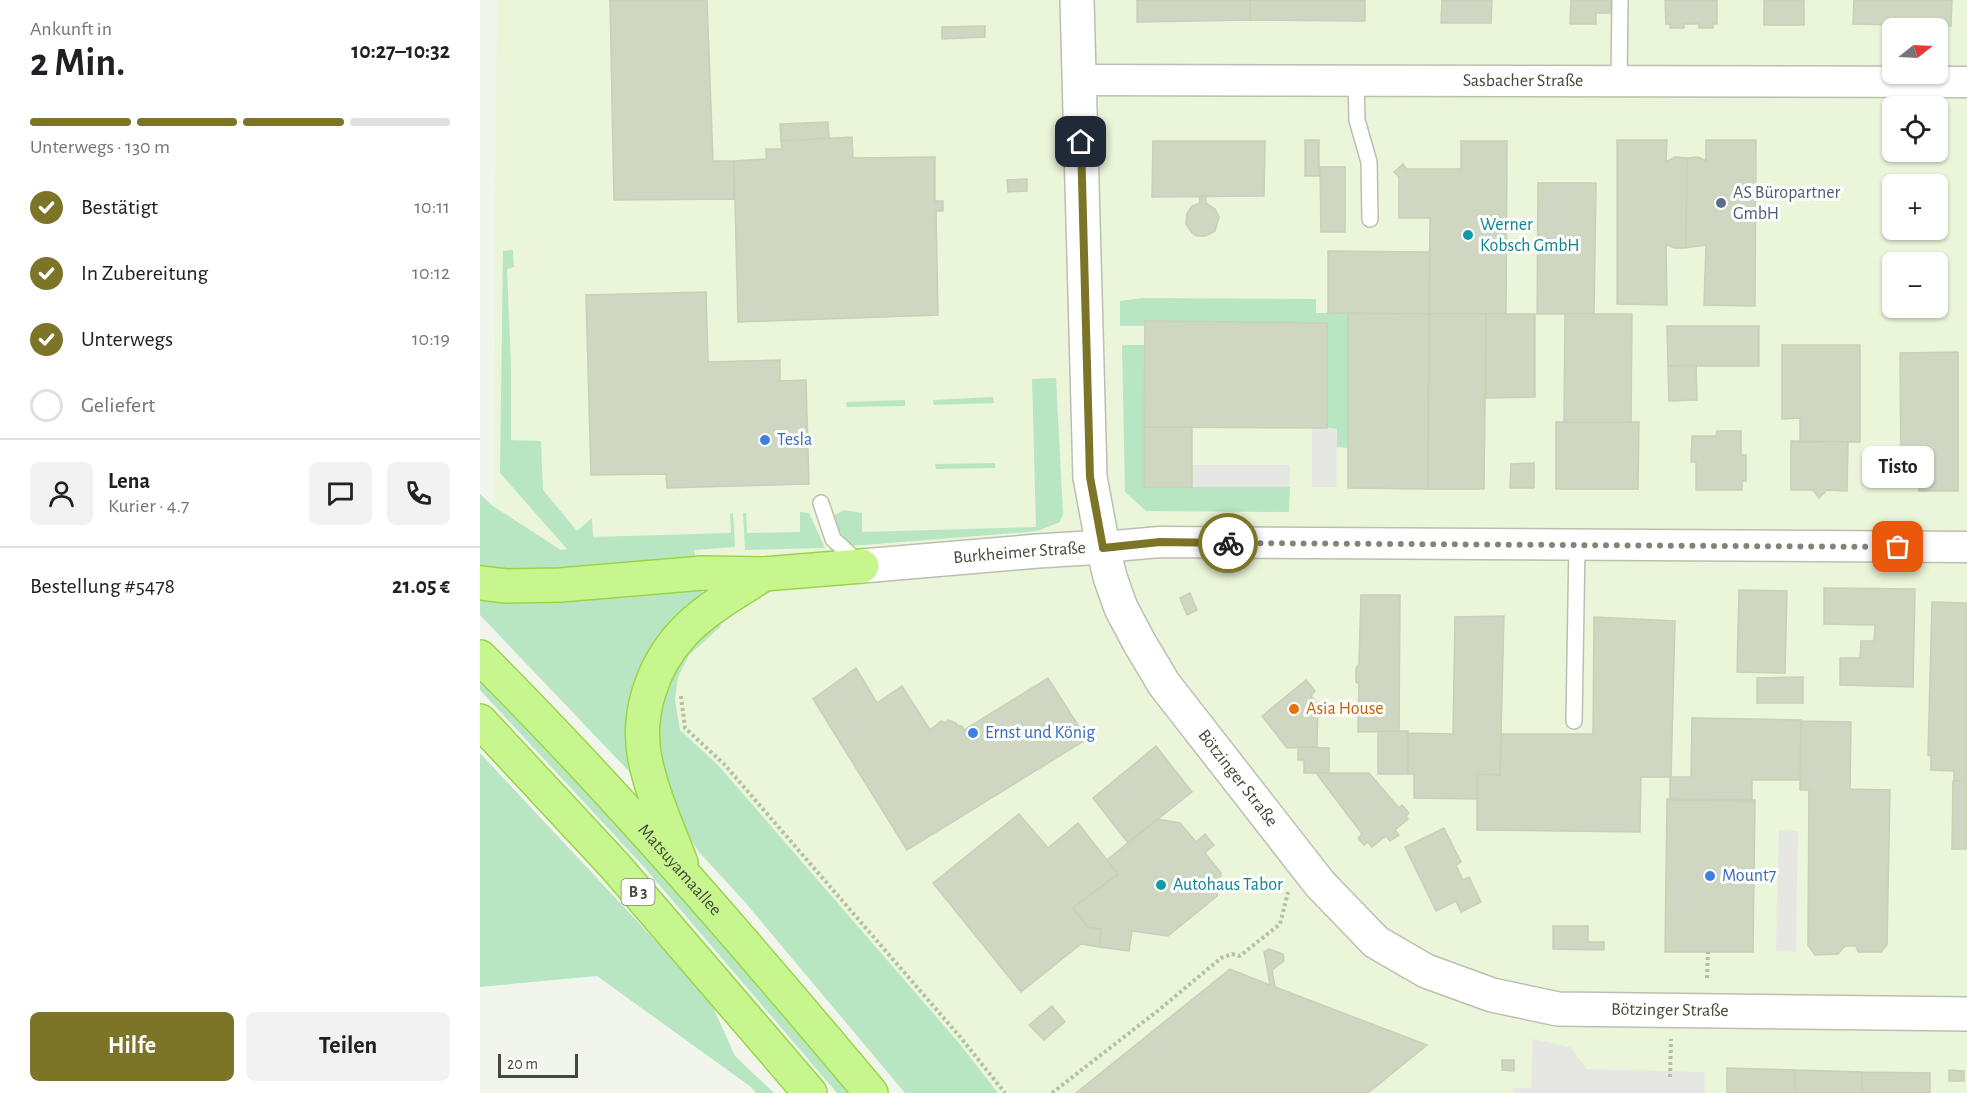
<!DOCTYPE html>
<html lang="de">
<head>
<meta charset="utf-8">
<style>
  body { margin:0; font-family:"Alegreya Sans",sans-serif; background:#f2f2f2; color:#202124; height:100vh; display:flex; flex-direction:column; font-size:22px; white-space:nowrap }
  * { box-sizing:border-box; margin:0 }
  p { font-size:20px; color:#757577 }
  .icon { flex:none; width:33px; height:33px; fill:none; stroke:currentColor; stroke-width:2; stroke-linecap:round; stroke-linejoin:round }
  .map { position:relative; flex:1; overflow:hidden }
  .panel { display:flex; flex-direction:column; background:#fff; width:480px }
  .panel>* { flex:none }
  .needle { width:39px; rotate:72deg }
  .tools { position:absolute; left:1402px; top:18px; display:grid; gap:12px }
  .tools a { display:grid; place-items:center; width:66px; height:66px; border-radius:9px; background:#fff; box-shadow:0 2px 4px #0004; font-size:30px }
  .scale { position:absolute; left:18px; bottom:15px; width:80px; box-sizing:border-box; padding-left:6px; border:3px solid #44493a; border-top:0; font-size:16px; line-height:21px; white-space:nowrap; color:#44493a; -webkit-text-stroke:4px #fff; paint-order:stroke }
  .pin { position:absolute; display:grid; place-items:center; width:51px; height:51px; color:#fff; margin:-26px; border-radius:12px; box-shadow:0 3px 9px #0006 }
  .courier { position:absolute; display:grid; place-items:center; width:60px; height:60px; margin:-30px; border:4px solid #7c7528; border-radius:50%; background:#fff; color:#222; box-shadow:0 2px 8px #0007 }
  .bubble { position:absolute; height:42px; border-radius:9px; background:#fff; box-shadow:0 2px 4px #0004; font-size:20px; font-weight:700; line-height:42px; text-align:center }
  .head em { font-style:normal; font-weight:700 }
  .head div { display:flex; flex-direction:column-reverse }
  .head { display:flex; align-items:center; justify-content:space-between; height:102px; padding:0 30px }
  h1 { font-size:39px; font-weight:700; line-height:45px }
  .bar { display:grid; grid-template-columns:repeat(4,1fr); gap:9px 6px; align-content:center; height:72px; padding:0 30px }
  .bar i { height:8px; border-radius:4px; background:#e0e0e0 }
  .bar .on { background:#7c7528 }
  .bar p { grid-column:span 4 }
  .line { display:flex; align-items:center; gap:15px; padding:0 30px; border-top:2px solid #e0e0e0 }
  .line div { flex:1 }
  .round { display:grid; place-items:center; flex:none; width:63px; height:63px; border-radius:9px; background:#f2f2f2 }
  ol { padding:0 30px; list-style:none }
  li { display:flex; align-items:center; gap:18px; height:66px }
  li p { margin-inline-start:auto }
  li .icon { padding:6px; border-radius:50%; background:#7c7528; color:#fff; stroke-width:4 }
  li:last-child { color:#757577 }
  li i { width:33px; height:33px; border:3px solid #e0e0e0; border-radius:50% }
  .cta { display:flex; gap:12px; margin-top:auto; padding:12px 30px }
  .cta a { flex:1; height:69px; border-radius:9px; background:#7c7528; color:#fff; font-size:24px; font-weight:700; line-height:69px; text-align:center }
  .cta a+a { background:#f2f2f2; color:#202124 }
  main { display:flex; flex:1; min-height:0 }
  .map>svg:first-child { display:block }
</style>
</head>
<body>
<main>
<section class="panel">
<div class="head"><div><h1>2 Min.</h1><p>Ankunft in</p></div><em>10:27–10:32</em></div>
<div class="bar"><i class="on"></i><i class="on"></i><i class="on"></i><i></i><p>Unterwegs · 130 m</p></div>
<ol>
<li><svg class="icon" aria-label="check" viewBox="0 0 24 24"><path d="M5 12l5 5 9-10"/></svg>Bestätigt<p>10:11</p></li>
<li><svg class="icon" aria-label="check" viewBox="0 0 24 24"><path d="M5 12l5 5 9-10"/></svg>In Zubereitung<p>10:12</p></li>
<li><svg class="icon" aria-label="check" viewBox="0 0 24 24"><path d="M5 12l5 5 9-10"/></svg>Unterwegs<p>10:19</p></li>
<li><i></i>Geliefert</li>
</ol>
<div class="line" style="height:108px"><a class="round"><svg class="icon" aria-label="person" viewBox="0 0 24 24"><circle cx="12" cy="8" r="4"/><path d="M4 21q1-7 8-7t8 7"/></svg></a><div><b>Lena</b><p>Kurier · 4.7</p></div><a class="round"><svg class="icon" aria-label="chat" viewBox="0 0 24 24"><path d="M4 5h16v11H9l-5 4z"/></svg></a><a class="round"><svg class="icon" aria-label="phone" viewBox="0 0 24 24"><path d="M5 4h4l2 5-3 2q2 4 5 5l2-3 5 2v4C11 20 4 13 5 4z"/></svg></a></div>
<div class="line" style="height:78px"><div>Bestellung #5478</div><b>21.05 €</b></div>
<div class="cta"><a>Hilfe</a><a>Teilen</a></div>
</section>
<div class="map">
<svg width="1487" height="1093" viewBox="0 0 1487 1093">
  <rect width="100%" height="100%" fill="#f1f5ec"/>
  <path fill="#ebf5da" fill-rule="evenodd" d="M17 0H1487V1093H518L479 1043 238 765 200 730 195 700 198 677 209 655 240 627 241 622 221 590 213 545 81 550 13 506ZM1413 28H1458V74H1413ZM1413 106H1458V152H1413ZM1413 184H1458V230H1413ZM1413 262H1458V308H1413Z"/>
  <path fill="#b8e6c2" d="M33 250 34 267 27 269 31 367V440L61 441 63 490 97 531 112 518 113 537 251 533 250 514 253 513 255 547 214 550 221 590 241 622 240 627 209 655 198 677 195 700 200 730 238 765 479 1043 518 1093H425L264 901 219 852 202 827 0 615V494L13 506 81 550 87 549 20 473 23 251Z
    M663 298 836 299V313H868V448L856 447 857 429 847 428V323L665 321 664 326H640V301Z
    M642 345H664V487H810L809 512 666 511 645 492Z
    M576 378 583 514 580 522 560 530 549 532 371 546C364 537 354 528 355 515L364 510 382 513V532L556 527 552 379Z
    M513 397 514 403 454 405 453 400Z
    M425 400V406L367 407 366 402Z
    M515 463V468L456 469 455 464Z
    M320 512 329 513 345 548 265 550 263 513H266L267 533 320 532Z
    M0 676 173 861 372 1093H357L163 866 0 690Z
    M0 753 229 998 255 1056 294 1093H276L271 1087 117 976 0 987Z"/>
  <path fill="#e6e7e3" d="M832 428 857 429V487H832Z
    M712 465H810V487H712Z
    M1299 830 1318 831 1316 952 1296 951Z
    M1053 1039 1090 1047 1107 1069 1225 1072V1093H1033V1088H1051Z"/>
  <path fill="#cfd6c2" stroke="#c7d1b6" stroke-width="1.5" d="M130 0H227L233 161H254V199L134 200Z
    M657 0H770V20L657 22Z
    M770 0H885V21L770 20Z
    M962 0H1012L1011 23H961Z
    M1091 0H1131L1130 13H1116V24H1090Z
    M1185 0H1237V24H1233V28H1219V24H1204V28H1190V24H1186Z
    M1284 0H1324V25H1284Z
    M1374 0H1472L1471 26 1373 24Z
    M505 26V37L462 39V27Z
    M348 122 349 138 301 141 300 124Z
    M372 137 373 158 455 157V201H463V211H456L458 315 258 322 254 161 286 159V149H302L301 141Z
    M825 140H839V176H825Z
    M1137 140H1187L1186 162 1195 157 1207 158 1206 248H1194L1186 244 1187 305 1137 304Z
    M1226 140H1276L1275 306 1224 305 1226 245 1206 248 1207 158 1218 157 1226 161Z
    M673 141H785L784 196 672 197Z
    M981 141H1027L1026 314H949L950 218H919V177L914 172 923 164 926 169H981Z
    M840 167H865V232H841Z
    M547 179V191L528 192 527 180Z
    M1058 183H1116L1114 314H1057Z
    M719 196H726V203L735 209 739 217 735 231 726 236H717L712 233 706 224 707 213 712 206 720 203Z
    M848 251 950 252 949 314 848 313Z
    M226 292 228 362 300 360V381L326 380 329 484 187 488 186 474 111 475 106 295Z
    M868 313 949 314 948 489 868 488Z
    M949 314H1006L1004 489H948Z
    M1006 314H1055V397L1006 398Z
    M1085 314H1152L1151 422H1084Z
    M665 321 847 323V428L664 427Z
    M1187 326H1279V366H1188Z
    M1302 345H1380V442H1320V418L1302 419Z
    M1478 352V491H1439V472H1421L1420 353Z
    M1216 365 1217 400 1189 401 1188 366Z
    M1076 422H1159L1158 489H1076Z
    M664 427H712V487H664Z
    M1237 431H1261V455H1266V481H1262V490H1216V462H1211L1212 436H1236Z
    M1311 441 1368 442 1367 491 1347 490 1339 498 1333 490H1311Z
    M1054 463V488H1030L1031 464Z
    M1344 588 1435 589 1433 687 1360 685V658H1380L1381 641H1394L1395 625 1344 624Z
    M1259 590 1307 591 1305 673 1257 672Z
    M710 593 717 610 707 615 700 598Z
    M881 595H920L919 731 878 732 879 684 876 682V668L879 664Z
    M1452 602 1487 603V781H1474V771L1451 770V756L1448 755Z
    M1024 616 1020 775 997 774V799L934 798V774H928V733L973 734 975 617Z
    M1114 617 1195 621 1191 777H1161L1160 832 997 830V774L1020 775 1022 734H1113Z
    M376 668 397 703 422 686 450 730 461 721 466 723 468 720 476 723 477 725 482 726 484 730 568 678 607 739 427 850 333 699Z
    M1323 677V703H1277V678Z
    M826 680 835 691 831 696 838 705 837 747 807 748 782 716Z
    M1212 718 1321 720 1320 780H1272V801L1190 800V777H1211Z
    M1321 721 1371 722 1370 789 1410 790 1407 945 1401 952H1378L1376 946H1365L1358 954 1335 955 1328 945 1329 790H1320Z
    M898 731H928V774H898Z
    M676 746 712 792 648 843 613 798Z
    M818 747 849 748V773H824V760H818Z
    M836 773H889L919 808 922 805 929 813 926 816 928 819 915 830 919 835 910 841 906 836 892 847 888 842 884 845 878 838 882 834Z
    M1473 781H1487V849H1472Z
    M1187 799 1275 800 1273 952H1185Z
    M539 814 568 848 598 823 638 874 593 908 608 927 621 929 619 947 601 944 541 992 453 883Z
    M677 819 700 823 716 842 725 834 734 845 725 853 741 873 737 896 688 936 652 931 649 951 619 947 621 929 608 927 593 908 638 874 627 860Z
    M964 828 981 862 976 865 983 880 989 877 1001 902 981 912 976 901 956 911 925 847Z
    M1073 926H1108V942H1124V950L1073 949Z
    M789 949 803 954 804 961 792 970 795 987 947 1045 888 1093H596L750 969 790 985 784 952Z
    M572 1006 585 1022 564 1040 549 1025Z
    M1022 1060H1034V1071L1022 1070Z
    M1247 1068 1315 1070V1093H1247Z
    M1315 1070 1382 1072V1093H1315Z
    M1469 1070 1484 1071V1081H1469Z
    M1382 1072 1450 1073V1093H1382Z"/>
  <g fill="none" stroke-linecap="round" stroke-linejoin="round">
    <defs>
      <path id="service" d="M876 80 877 120 889 162 890 219
        M1139 81 1140 0
        M341 503 353 539 380 564
        M1094 721 1097 545"/>
      <g id="minor">
        <path id="s1" d="M599 80 1487 82"/>
        <path d="M623 547 680 542 1487 547"/>
      </g>
      <g id="tertiary">
        <path id="s2" d="M597 0 610 477 623 547 630 577 641 608 659 642 684 684 840 884 896 942 946 971 1012 995 1078 1009 1487 1014"/>
        <path id="s3" d="M382 566 558 551 623 547"/>
      </g>
      <g id="trunk">
        <path d="M0 583 26 586 80 585 223 573 284 574 382 566"/>
        <path id="s4" d="M0 657C138 795 265 943 391 1093"/>
        <path d="M0 721 135 866 330 1093"/>
        <path d="M201 863C188 829 172 794 165 759 156 715 172 666 203 633 225 609 257 592 284 574"/>
      </g>
    </defs>
    <use href="#service" stroke="#bac0af" stroke-width="18"/>
    <use href="#minor" stroke="#bac0af" stroke-width="33"/>
    <use href="#tertiary" stroke="#bac0af" stroke-width="36"/>
    <use href="#trunk" stroke="#9cd448" stroke-width="36"/>
    <path stroke="#b4c1a1" stroke-width="4" stroke-dasharray="3 3" stroke-linecap="butt" d="M201 696 205 728 244 764 481 1038 525 1093
      M1227 978 1228 952
      M1190 1077 1191 1039
      M572 1093 680 1009 741 958 752 954 760 956 800 924 808 892"/>
    <use href="#service" stroke="#fff" stroke-width="15"/>
    <use href="#minor" stroke="#fff" stroke-width="30"/>
    <use href="#tertiary" stroke="#fff" stroke-width="33"/>
    <use href="#trunk" stroke="#c7f68e" stroke-width="33"/>
  </g>
  <g fill="none" stroke-linecap="round" stroke-linejoin="round">
    <path stroke="#818578" stroke-width="6" stroke-dasharray="0 10.8" d="M748 543 1418 547"/>
    <path stroke="#7c7528" stroke-width="8" d="M601 142 610 477 623 548 680 542 748 543"/>
  </g>
  <circle fill="#5c6f8a" stroke="#fff" stroke-width="2" cx="1241" cy="203" r="6"/>
  <g fill="#0f9aa8" stroke="#fff" stroke-width="2">
    <circle cx="988" cy="235" r="6"/>
    <circle cx="681" cy="885" r="6"/>
  </g>
  <g fill="#3f7fe0" stroke="#fff" stroke-width="2">
    <circle cx="285" cy="440" r="6"/>
    <circle cx="493" cy="733" r="6"/>
    <circle cx="1230" cy="876" r="6"/>
  </g>
  <circle fill="#e8710a" stroke="#fff" stroke-width="2" cx="814" cy="709" r="6"/>
  <g text-anchor="middle" dominant-baseline="central" stroke-width="6" stroke-linejoin="round" paint-order="stroke">
    <rect fill="#fff" stroke="#7c8075" stroke-width="1.5" x="141.5" y="879" width="33" height="26" rx="4.5"/>
    <g font-size="16" font-weight="bold" fill="#44493a">
      <text x="158" y="892">B 3</text>
    </g>
    <g font-size="18" fill="#44493a" stroke="#fff">
      <text stroke="none"><textPath href="#s1" startOffset="444">Sasbacher Straße</textPath></text>
      <text stroke="none"><textPath href="#s3" startOffset="158">Burkheimer Straße</textPath></text>
      <text stroke="none"><textPath href="#s2" startOffset="819">Bötzinger Straße</textPath></text>
      <text stroke="none"><textPath href="#s4" startOffset="292">Matsuyamaallee</textPath></text>
      <text stroke="none"><textPath href="#s2" startOffset="1341">Bötzinger Straße</textPath></text>
    </g>
    <g font-size="18" fill="#4e5e75" stroke="#fff" text-anchor="start">
      <text x="1253" y="193">AS Büropartner<tspan x="1253" dy="21">GmbH</tspan></text>
    </g>
    <g font-size="18" fill="#0d838f" stroke="#fff" text-anchor="start">
      <text x="1000" y="225">Werner<tspan x="1000" dy="21">Kobsch GmbH</tspan></text>
      <text x="693" y="885">Autohaus Tabor</text>
    </g>
    <g font-size="18" fill="#366cbe" stroke="#fff" text-anchor="start">
      <text x="297" y="440">Tesla</text>
      <text x="505" y="733">Ernst und König</text>
      <text x="1242" y="876">Mount7</text>
    </g>
    <g font-size="18" fill="#c56008" stroke="#fff" text-anchor="start">
      <text x="826" y="709">Asia House</text>
    </g>
  </g>
</svg>
<div class="tools">
<a><svg class="needle" viewBox="-14 -14 28 28"><path d="M0-13l5 13h-10z" fill="#e53935"/><path d="M0 13l5-13h-10z" fill="#757577"/></svg></a>
<a><svg class="icon" aria-label="locate" viewBox="0 0 24 24"><circle cx="12" cy="12" r="6"/><path d="M12 2v4M12 18v4M2 12h4M18 12h4"/></svg></a>
<a>+</a>
<a>−</a>
</div>
<div class="scale">20 m</div>
<div class="pin" style="left:1418px;top:547px;background:#ea580c"><svg class="icon" aria-label="bag" viewBox="0 0 24 24"><path d="M5 8h14l-1 12H6zM9 8a3 3 0 0 1 6 0"/></svg></div>
<div class="pin" style="left:601px;top:142px;background:#1f2937"><svg class="icon" aria-label="home" viewBox="0 0 24 24"><path d="M3 11l9-7 9 7M6 9v11h12V9"/></svg></div>
<div class="courier" style="left:748px;top:543px"><svg class="icon" aria-label="bike" viewBox="0 0 24 24"><circle cx="6" cy="16" r="4"/><circle cx="18" cy="16" r="4"/><path d="M6 16l4-8h5l3 8M10 8l3 8H6M13 5h3"/></svg></div>
<div class="bubble" style="left:1382px;top:446px;width:72px">Tisto</div>
</div>
</main>
</body>
</html>
